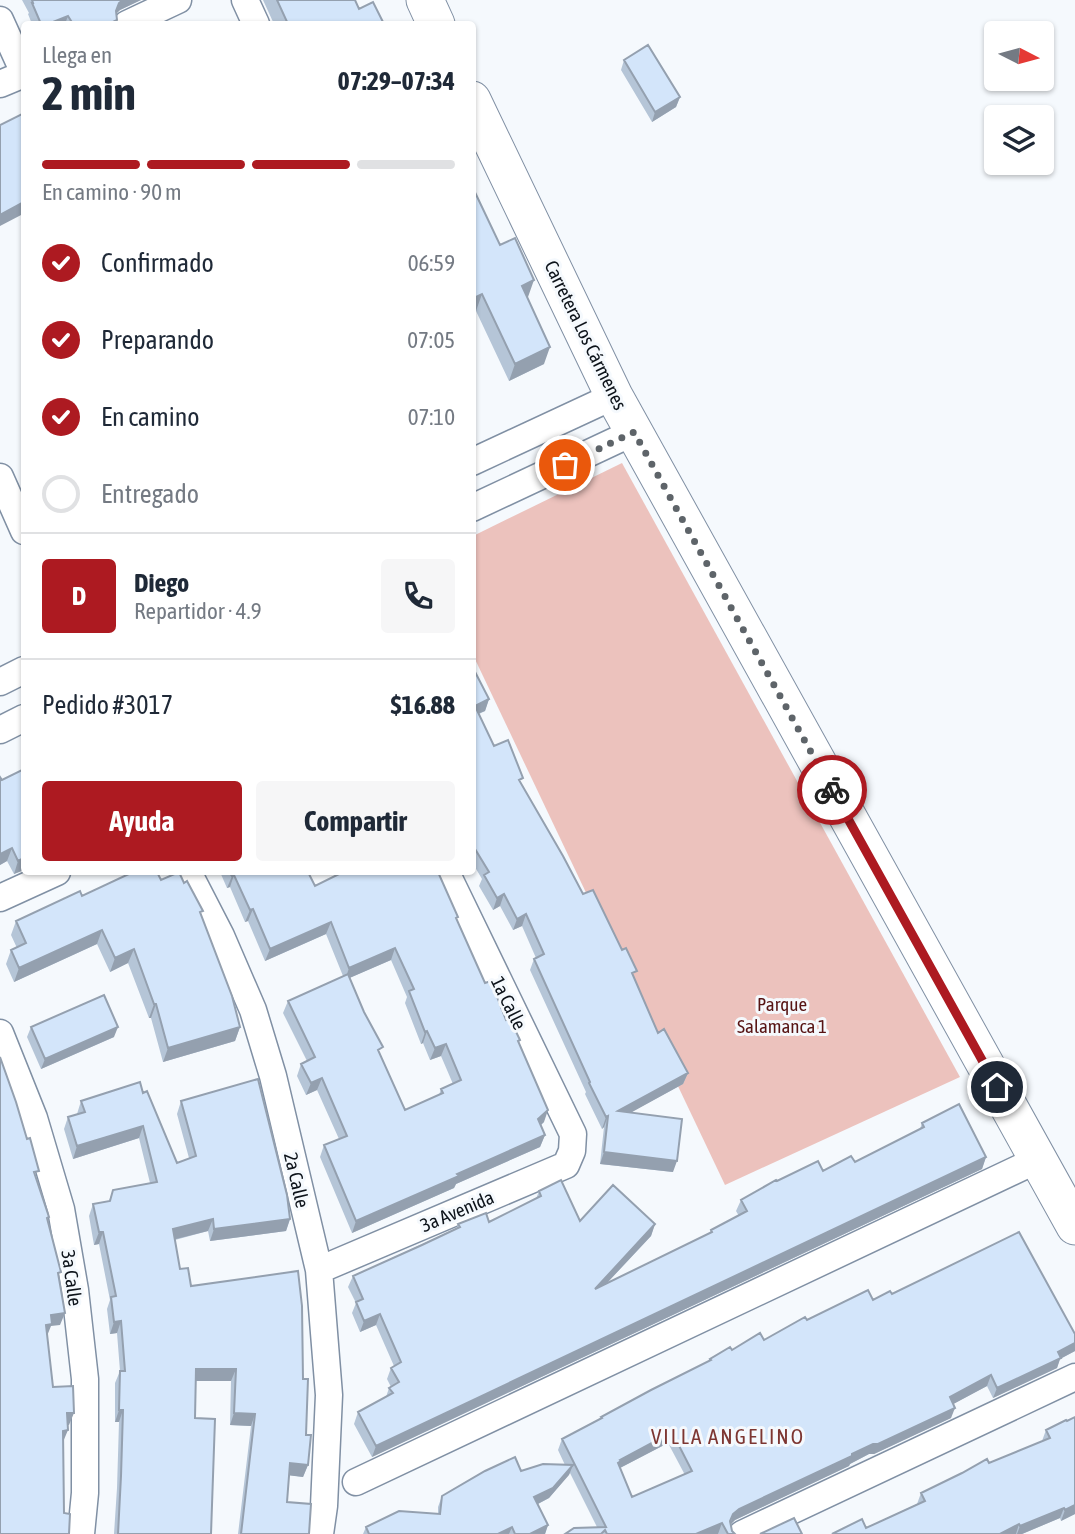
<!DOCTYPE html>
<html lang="es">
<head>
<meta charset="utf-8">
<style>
  body { margin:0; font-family:"Asap Condensed",sans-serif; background:#f6f6f7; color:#1f2937; height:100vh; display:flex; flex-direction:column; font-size:26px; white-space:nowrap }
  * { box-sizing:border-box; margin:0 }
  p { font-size:23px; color:#747a83 }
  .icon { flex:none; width:38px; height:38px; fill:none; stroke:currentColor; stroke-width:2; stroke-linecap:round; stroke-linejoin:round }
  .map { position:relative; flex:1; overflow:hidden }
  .drawer { position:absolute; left:21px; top:21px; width:455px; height:854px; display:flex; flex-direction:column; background:#fff; border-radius:7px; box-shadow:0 2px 5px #0004 }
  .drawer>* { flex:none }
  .needle { width:46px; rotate:96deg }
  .controls { position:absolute; left:984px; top:21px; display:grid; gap:14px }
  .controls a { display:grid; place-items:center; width:70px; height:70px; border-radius:7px; background:#fff; box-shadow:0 2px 5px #0004; font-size:35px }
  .pin { position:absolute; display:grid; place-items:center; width:60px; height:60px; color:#fff; margin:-30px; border:4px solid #fff; border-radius:50%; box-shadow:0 2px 7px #0007 }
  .courier { position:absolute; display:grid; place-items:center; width:70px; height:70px; margin:-35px; border:5px solid #ad1a21; border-radius:50%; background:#fff; color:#222; box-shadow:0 2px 9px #0007 }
  .summary em { font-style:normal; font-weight:700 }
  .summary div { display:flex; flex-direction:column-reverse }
  .summary { display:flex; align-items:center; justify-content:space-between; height:119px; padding:0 21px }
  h1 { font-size:46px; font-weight:700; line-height:52px }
  .bar { display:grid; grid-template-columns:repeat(4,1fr); gap:10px 7px; align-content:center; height:84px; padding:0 21px }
  .bar i { height:9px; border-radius:5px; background:#e0e1e3 }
  .bar .on { background:#ad1a21 }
  .bar p { grid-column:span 4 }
  .line { display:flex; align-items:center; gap:18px; padding:0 21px; border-top:2px solid #e0e1e3 }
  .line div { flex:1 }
  .round { display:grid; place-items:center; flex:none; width:74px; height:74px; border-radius:7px; background:#f6f6f7 }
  ol { padding:0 21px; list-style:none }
  li { display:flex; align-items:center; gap:21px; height:77px }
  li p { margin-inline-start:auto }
  li .icon { padding:7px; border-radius:50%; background:#ad1a21; color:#fff; stroke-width:4 }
  li:last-child { color:#747a83 }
  li i { width:38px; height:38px; border:4px solid #e0e1e3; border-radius:50% }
  .action { display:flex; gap:14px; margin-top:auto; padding:14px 21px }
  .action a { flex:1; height:80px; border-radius:7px; background:#ad1a21; color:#fff; font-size:28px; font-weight:700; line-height:80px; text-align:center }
  .action a+a { background:#f6f6f7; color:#1f2937 }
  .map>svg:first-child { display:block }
</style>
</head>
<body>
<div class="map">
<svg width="1075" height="1534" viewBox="0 0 1075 1534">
  <rect width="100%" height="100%" fill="#f5f9fd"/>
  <path fill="#ecc2bd" d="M622 463 960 1077 725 1185 473 655V536Z"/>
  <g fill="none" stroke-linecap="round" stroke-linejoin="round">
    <defs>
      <path id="street" d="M245 0 256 24
        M0 20 24 73
        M127 24 178 0
        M0 84 24 74
        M472 462 614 396
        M0 477 24 531
        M472 508 634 432
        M0 682 24 670
        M0 730 24 718
        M188 872 221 936 253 1010 273 1076 319 1270 329 1395 324 1506 320 1534
        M0 898 57 872
        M0 1033 34 1118 61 1209 75 1290 85 1379V1493L81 1534
        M319 1270 566 1165 572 1151 573 1134 446 872
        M356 1482 1037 1160
        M742 1534 1075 1377"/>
      <path id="secondary" d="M425 0 436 24
        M472 100 614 396 1075 1226"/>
    </defs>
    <use href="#street" stroke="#8090a4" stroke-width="29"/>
    <use href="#secondary" stroke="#8090a4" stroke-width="39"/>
    <use href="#street" stroke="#fff" stroke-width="26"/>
    <use href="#secondary" stroke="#fff" stroke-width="37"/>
  </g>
  <path fill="#b5c5d7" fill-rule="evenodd" d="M22 0H141L120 10 116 13 117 20 116 24H32L28 14 29 13Z
    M263 0H355L359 9 384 24H274Z
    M624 60 680 97 676 107 652 122 621 70Z
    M500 245 528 297H527L544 364 509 381 476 311 472 313Z
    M472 666 489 699 485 711 479 714 494 746 521 784 583 894 634 979 658 1033 688 1073 683 1084 631 1112 673 1172 600 1164 604 1127 602 1129 585 1094 586 1092 530 970 534 959 536 958 522 926 513 930 500 906 493 910 479 886 482 879 472 862Z
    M0 777 24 870 14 874 7 861 0 865Z
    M220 872H308L315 886 457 921 485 983 506 1020 520 1040 519 1043 544 1122 541 1125 545 1135 540 1147 456 1184 454 1188 352 1233 320 1157 324 1145 339 1139 317 1090 306 1095 297 1076 301 1064 307 1061 283 1013 288 1001 343 976 326 934 265 961 248 921 245 922 230 887 227 888ZM391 960 407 997 405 1003 421 1044 423 1043 430 1060 441 1056 453 1084 441 1089 439 1095 405 1110 380 1054 349 978Z
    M161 880 201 915 240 1027 235 1041 163 1062 151 1018H149L128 963 110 972 97 944 14 982 6 964 11 950 17 948 11 935 16 921 82 896Z
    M31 1027 114 1037 41 1069 27 1037Z
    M143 1093 177 1163 189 1158 177 1114 181 1101 290 1219 286 1231 210 1241 208 1231 175 1240 180 1269 191 1286 303 1379 308 1465 303 1477 289 1475 287 1502 309 1534H238L251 1426 230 1425 231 1381H195V1418L211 1534H114L117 1488 119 1422H115V1383L120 1371 117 1333 110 1334 107 1309 110 1300 99 1244 94 1245 89 1216 93 1204 109 1201 113 1190 150 1183 139 1138 73 1159 64 1129 68 1117 77 1114 81 1101Z
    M922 1123 986 1157 982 1169 372 1457 354 1424 358 1412 386 1397 389 1388 391 1387 387 1379 391 1368 394 1366 376 1325 360 1332 352 1313 356 1303 348 1287 353 1276 457 1228 458 1224 489 1222 536 1199 539 1191 580 1221 655 1224 651 1236 607 1283 710 1233 711 1230 739 1216 736 1211 741 1200 777 1181 823 1171 855 1162 920 1129Z
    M892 1294 1075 1351 1060 1359 1057 1368 993 1398 987 1386 953 1404 951 1418 874 1454H869L850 1464 849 1466 735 1520 731 1524 732 1531 735 1534H565L597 1527 570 1473 549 1498 538 1504 548 1525 545 1534H363L366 1527 438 1514V1507L442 1496 521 1471 565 1465 558 1450 562 1439 601 1419V1417L709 1361 710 1359 732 1350 764 1340 807 1320ZM668 1443 685 1475 632 1497 620 1468Z
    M1075 1417V1514L1061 1521 1060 1518 1022 1534H832L866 1528 917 1504 921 1493 1042 1441 1046 1430Z"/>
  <path fill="#94a0af" d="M123 0H141L120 10 115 15 119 3Z
    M68 16 65 24H48Z
    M680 97 676 107 652 122 655 112Z
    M24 202V210L23 214 0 226V215Z
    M534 280 528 297 516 303 522 286Z
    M482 294 476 311 472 313V299Z
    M550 347 544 364 509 381 515 364Z
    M489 699 485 711 472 716 475 706Z
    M12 848 7 861 0 865V854Z
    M24 858V870L14 874 18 861Z
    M234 875 230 887 227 888 232 876Z
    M504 894 500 906 493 910 497 898Z
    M253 909 248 921 245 922 250 910Z
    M526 914 522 926 513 930 517 919Z
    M331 922 326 934 265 961 270 949Z
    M102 930 97 944 14 982 19 968Z
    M395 948 391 960 345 980 349 968Z
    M134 949 128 963 110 972 115 958Z
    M154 1004H156L151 1018H149Z
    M118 1027 114 1037 41 1069 45 1059Z
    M240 1027 235 1041 163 1062 168 1048Z
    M427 1031 423 1043 421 1044 425 1032Z
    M446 1044 441 1056 430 1060 435 1048Z
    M688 1073 683 1084 614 1122 618 1111Z
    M322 1078 317 1090 306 1095 311 1083Z
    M548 1110 544 1122 534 1131 538 1119Z
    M608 1116 604 1127 602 1129 606 1117Z
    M143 1126 139 1138 73 1159 77 1146Z
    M545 1135 540 1147 456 1184 454 1188 352 1233 356 1221 457 1174Z
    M604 1152 677 1161 673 1172 600 1164Z
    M986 1157 982 1169 372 1457 376 1446Z
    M213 1219 208 1231 168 1241 173 1229Z
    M290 1219 286 1231 210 1241 214 1229Z
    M655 1224 651 1236 591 1300 595 1289Z
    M99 1232H103L99 1244 94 1245Z
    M65 1313 60 1325 51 1326 47 1336 42 1337 51 1315Z
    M380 1314 376 1325 360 1332 364 1321Z
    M121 1321 117 1333 110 1334 114 1322Z
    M1075 1343V1351L1060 1359 1057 1368 993 1398 997 1388Z
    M196 1369H236L231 1381H191Z
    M991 1375 987 1386 946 1408 950 1397Z
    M955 1408 951 1418 874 1454H869L850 1464 849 1466 735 1520 730 1525 733 1514 739 1509 873 1444Z
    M119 1410H123L119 1422H115Z
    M67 1413H74L69 1425H63Z
    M234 1413 255 1414 251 1426 230 1425Z
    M68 1430 63 1442V1431Z
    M672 1432 668 1443 618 1469V1463L620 1460Z
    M290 1463 308 1465 303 1477 286 1475Z
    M573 1465 569 1475 549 1498 530 1508 534 1497Z
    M1075 1505V1514L1061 1521 1065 1510Z
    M1064 1508 1060 1518 1022 1534H1017L1020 1526Z
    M722 1523 718 1534H696Z
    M1019 1524 1016 1534H1000Z
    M548 1525 545 1534H530Z
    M512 1527 509 1534H498Z"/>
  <path fill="#d3e5fa" stroke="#94a0af" stroke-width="2" fill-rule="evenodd" d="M32 0H123L119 3 116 11 117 20 109 24H73L68 16 48 24H41L32 3H33Z
    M277 0H355L359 9 373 2 384 24H288Z
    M648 45 680 97 655 112 624 60Z
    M24 113V202L0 215V125Z
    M472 186 500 245 515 238 534 280 522 286 550 347 515 364 482 294 472 299Z
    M472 666 489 699 475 706 494 746 508 740 523 778 519 780 563 856 583 894 593 890 622 950 626 948 637 971 632 973 658 1033 664 1029 688 1073 618 1111 682 1119 677 1161 604 1152 608 1116 606 1117 589 1083 590 1082 534 959 544 954 526 914 517 919 504 894 497 898 484 875 489 872 472 844Z
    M24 769V858L18 861 12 848 0 854V777L2 780Z
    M133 872H157L161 880 179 872 184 883 187 881 203 911 200 912 232 996 240 1027 168 1048 156 1004H154L134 949 115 958 102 930 19 968 11 950 26 943 16 921 80 891 82 896Z
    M229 872H308L315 886 343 872H438L458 917 456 918 485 983 491 981 506 1020 510 1019 520 1040 518 1041 548 1110 538 1119 545 1135 457 1174 459 1176 356 1221 324 1145 347 1136 322 1078 311 1083 301 1064 315 1057 288 1001 348 974 364 1012 383 1047 378 1050 405 1110 443 1093 441 1089 461 1080 446 1044 435 1048 427 1031 425 1032 409 991 414 989 395 948 349 968 331 922 270 949 253 909 250 910 234 875 232 876Z
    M104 995 118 1027 45 1059 31 1027Z
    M0 1057 16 1102 27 1139 30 1138 39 1171 34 1172 49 1217 47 1218 61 1272 58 1273 65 1313 51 1315 52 1324 46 1325 53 1387 73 1386 74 1413H67L68 1430 63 1431 64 1513 70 1514 69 1534H0Z
    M258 1079 287 1195 290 1219 214 1229 213 1219 173 1229 180 1269 188 1268 191 1286 298 1271 302 1306 303 1379H308L306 1435H311L308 1465 290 1463 287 1502 311 1504 309 1534H241L255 1414 234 1413 236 1369H196L195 1418 215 1419 211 1534H118L121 1476 123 1410H119L120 1371H125L121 1321 114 1322 111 1297 116 1296 103 1232H99L93 1204 110 1201 113 1190 157 1182 143 1126 77 1146 68 1117 85 1112 81 1101 140 1082 143 1093 147 1091 177 1163 196 1156 181 1101Z
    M959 1104 986 1157 376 1446 358 1412 393 1393 389 1388 399 1382 391 1368 401 1362 380 1314 364 1321 356 1302 363 1299 353 1276 422 1245 460 1227 458 1224 486 1213 489 1222 541 1196 539 1191 561 1180 580 1221 613 1185 655 1224 595 1289 712 1232 711 1230 747 1211 741 1200 776 1180 777 1181 818 1161 823 1171 851 1156 855 1162 924 1127 922 1123Z
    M1019 1232 1075 1334V1343L1058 1352 1061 1358 997 1388 991 1375 950 1397 955 1408 878 1444H873L852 1454V1456L739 1509 733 1514 730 1521 732 1531 735 1534H728L722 1523 696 1534H607L605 1530 601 1534H565L574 1528 606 1527 562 1439 602 1418 601 1417 651 1390 711 1360 710 1359 730 1347 732 1350 760 1333 764 1340 805 1317 807 1320 868 1290 873 1300 890 1291 892 1294ZM672 1432 692 1471 632 1497 618 1463 621 1461 620 1460Z
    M1075 1417V1505L1065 1510 1064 1508 1020 1526 1019 1524 1000 1534H832L862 1519 866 1528 925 1501 921 1493 962 1473 987 1459 989 1463 1050 1438 1046 1430 1066 1420 1067 1421Z
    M515 1457 521 1471 543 1464 573 1465 553 1488 534 1497 548 1525 530 1534H515L512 1527 498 1534H369L366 1527 399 1511 440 1514 442 1496 485 1471Z
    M794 1518 802 1534H760Z"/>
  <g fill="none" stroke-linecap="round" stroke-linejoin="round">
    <path stroke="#5e6469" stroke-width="7" stroke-dasharray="0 12.6" d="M565 465 634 432 832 790"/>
    <path stroke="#ad1a21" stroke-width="9" d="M832 790 997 1087"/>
  </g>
  <g text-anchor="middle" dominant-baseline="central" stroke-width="6" stroke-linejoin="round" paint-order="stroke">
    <g font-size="19" fill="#0d131a" stroke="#f5f9fd">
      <text transform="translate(586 335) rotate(64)">Carretera Los Cármenes</text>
      <text transform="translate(509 1003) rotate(64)">1a Calle</text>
      <text transform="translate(297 1180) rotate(77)">2a Calle</text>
      <text transform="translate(457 1211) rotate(-23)">3a Avenida</text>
      <text transform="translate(72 1278) rotate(82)">3a Calle</text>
    </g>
    <g font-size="19" fill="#571414" stroke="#f5f9fd">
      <text x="782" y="1004">Parque<tspan x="782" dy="22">Salamanca 1</tspan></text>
    </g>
    <g font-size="21" letter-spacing="2" fill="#7d3632" stroke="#f5f9fd">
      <text x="728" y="1436">VILLA ANGELINO</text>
    </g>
  </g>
</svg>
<div class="controls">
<a><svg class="needle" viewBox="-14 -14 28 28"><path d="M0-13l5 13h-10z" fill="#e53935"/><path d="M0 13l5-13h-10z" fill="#747a83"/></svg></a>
<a><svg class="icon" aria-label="layers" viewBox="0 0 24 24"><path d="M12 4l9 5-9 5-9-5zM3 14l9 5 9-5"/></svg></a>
</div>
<div class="pin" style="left:565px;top:465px;background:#ea580c"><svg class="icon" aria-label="bag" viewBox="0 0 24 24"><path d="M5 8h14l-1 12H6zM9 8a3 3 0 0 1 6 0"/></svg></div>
<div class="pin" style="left:997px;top:1087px;background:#1f2937"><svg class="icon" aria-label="home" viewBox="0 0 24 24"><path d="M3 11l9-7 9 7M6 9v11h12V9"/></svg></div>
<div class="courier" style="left:832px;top:790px"><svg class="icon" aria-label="bike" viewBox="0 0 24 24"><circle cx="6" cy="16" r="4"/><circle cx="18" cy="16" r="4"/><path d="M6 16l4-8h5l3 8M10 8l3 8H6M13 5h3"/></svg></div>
<section class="drawer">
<div class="summary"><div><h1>2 min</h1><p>Llega en</p></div><em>07:29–07:34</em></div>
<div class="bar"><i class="on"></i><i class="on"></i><i class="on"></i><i></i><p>En camino · 90 m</p></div>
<ol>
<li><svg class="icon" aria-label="check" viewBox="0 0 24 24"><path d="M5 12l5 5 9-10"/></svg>Confirmado<p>06:59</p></li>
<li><svg class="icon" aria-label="check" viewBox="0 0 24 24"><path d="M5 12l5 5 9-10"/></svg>Preparando<p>07:05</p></li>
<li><svg class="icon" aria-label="check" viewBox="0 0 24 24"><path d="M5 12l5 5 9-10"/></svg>En camino<p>07:10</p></li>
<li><i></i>Entregado</li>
</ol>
<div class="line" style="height:126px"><b class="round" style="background:#ad1a21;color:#fff">D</b><div><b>Diego</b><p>Repartidor · 4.9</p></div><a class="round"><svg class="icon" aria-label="phone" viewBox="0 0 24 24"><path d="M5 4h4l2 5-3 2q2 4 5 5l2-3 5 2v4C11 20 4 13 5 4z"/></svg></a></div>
<div class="line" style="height:91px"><div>Pedido #3017</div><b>$16.88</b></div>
<div class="action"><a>Ayuda</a><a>Compartir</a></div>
</section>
</div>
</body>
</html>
